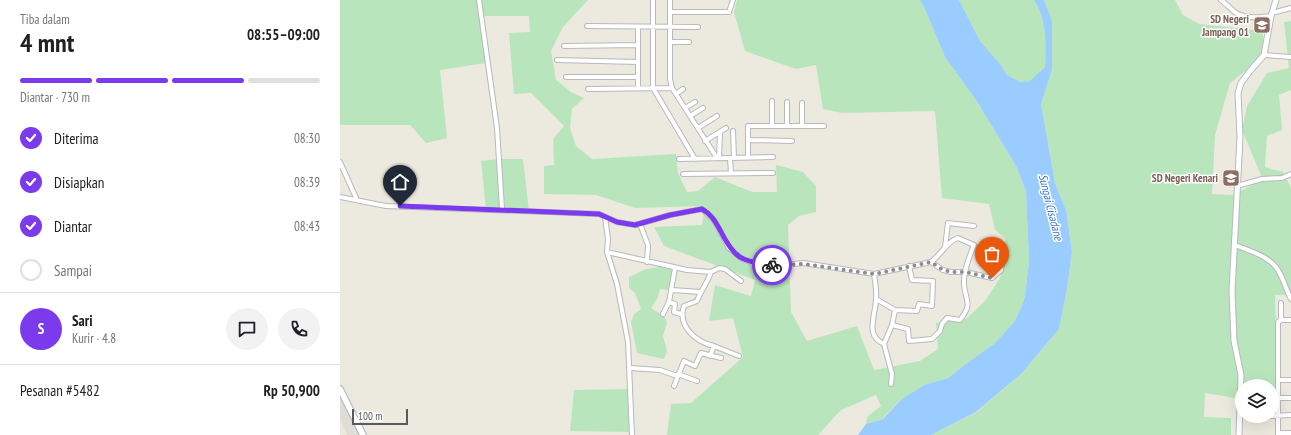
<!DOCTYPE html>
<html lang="id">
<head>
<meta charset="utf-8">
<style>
  body { margin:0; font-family:"PT Sans Narrow",sans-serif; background:#f2f2f2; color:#202124; height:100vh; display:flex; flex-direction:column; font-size:15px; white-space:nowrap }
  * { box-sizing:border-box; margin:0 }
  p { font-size:13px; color:#757577 }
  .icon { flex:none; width:22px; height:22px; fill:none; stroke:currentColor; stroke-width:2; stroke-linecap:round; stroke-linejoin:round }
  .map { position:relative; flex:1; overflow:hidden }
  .panel { display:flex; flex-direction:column; background:#fff; width:340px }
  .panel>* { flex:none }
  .buttons { position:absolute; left:895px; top:379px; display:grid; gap:8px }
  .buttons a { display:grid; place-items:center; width:44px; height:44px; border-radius:50%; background:#fff; box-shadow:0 4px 16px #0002; font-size:20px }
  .scale { position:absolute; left:12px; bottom:10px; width:56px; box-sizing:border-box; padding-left:4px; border:2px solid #575b60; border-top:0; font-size:11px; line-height:14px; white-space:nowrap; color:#575b60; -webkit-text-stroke:3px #fff; paint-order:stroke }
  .pin { position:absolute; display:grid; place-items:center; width:34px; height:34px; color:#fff; margin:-41px -17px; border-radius:50% 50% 50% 0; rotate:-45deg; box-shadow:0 0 4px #0007 }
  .pin .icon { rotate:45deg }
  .courier { position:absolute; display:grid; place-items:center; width:40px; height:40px; margin:-20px; border:3px solid #7c3aed; border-radius:50%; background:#fff; color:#222; box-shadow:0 1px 5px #0007 }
  .headline em { font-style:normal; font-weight:600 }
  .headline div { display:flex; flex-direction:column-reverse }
  .headline { display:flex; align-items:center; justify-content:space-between; height:68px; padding:0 20px }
  h1 { font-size:26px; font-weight:600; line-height:30px }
  .bar { display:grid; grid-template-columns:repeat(4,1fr); gap:6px 4px; align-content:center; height:48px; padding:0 20px }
  .bar i { height:5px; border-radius:3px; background:#e0e0e0 }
  .bar .current { background:#7c3aed }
  .bar p { grid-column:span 4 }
  .line { display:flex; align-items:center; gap:10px; padding:0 20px; border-top:1px solid #e0e0e0 }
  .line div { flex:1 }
  .round { display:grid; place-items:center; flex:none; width:42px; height:42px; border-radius:21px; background:#f2f2f2 }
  ol { padding:0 20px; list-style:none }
  li { display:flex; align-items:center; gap:12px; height:44px }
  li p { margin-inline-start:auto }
  li .icon { padding:4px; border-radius:50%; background:#7c3aed; color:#fff; stroke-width:4 }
  li:last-child { color:#757577 }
  li i { width:22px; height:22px; border:2px solid #e0e0e0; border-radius:50% }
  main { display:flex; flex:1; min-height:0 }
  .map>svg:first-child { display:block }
</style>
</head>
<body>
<main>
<section class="panel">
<div class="headline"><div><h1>4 mnt</h1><p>Tiba dalam</p></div><em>08:55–09:00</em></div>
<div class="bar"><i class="current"></i><i class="current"></i><i class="current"></i><i></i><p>Diantar · 730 m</p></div>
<ol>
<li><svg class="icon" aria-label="check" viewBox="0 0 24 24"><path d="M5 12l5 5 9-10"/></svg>Diterima<p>08:30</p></li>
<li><svg class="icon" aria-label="check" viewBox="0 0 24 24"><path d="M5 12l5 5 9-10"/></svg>Disiapkan<p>08:39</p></li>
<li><svg class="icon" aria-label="check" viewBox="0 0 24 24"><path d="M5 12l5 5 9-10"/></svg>Diantar<p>08:43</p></li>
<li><i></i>Sampai</li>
</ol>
<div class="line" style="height:72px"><b class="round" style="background:#7c3aed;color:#fff">S</b><div><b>Sari</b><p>Kurir · 4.8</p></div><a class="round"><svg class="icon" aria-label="chat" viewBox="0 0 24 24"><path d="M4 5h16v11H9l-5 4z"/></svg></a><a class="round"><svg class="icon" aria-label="phone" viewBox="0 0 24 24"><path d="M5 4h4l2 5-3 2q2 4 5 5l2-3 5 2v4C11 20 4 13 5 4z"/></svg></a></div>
<div class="line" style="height:52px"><div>Pesanan #5482</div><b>Rp 50,900</b></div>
</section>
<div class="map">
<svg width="951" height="435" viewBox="0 0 951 435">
  <rect width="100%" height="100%" fill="#eceade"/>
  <path fill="#dfddd6" d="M0 385 15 419 24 435H7L0 419Z"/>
  <path fill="#b9e5bc" d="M0 0H248L223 27 211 51 216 80 231 92 244 98 232 109 230 128 236 146 252 159 336 154 338 173 347 192 358 191 375 177 412 192H437L436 165 463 172 476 186V212L459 216 448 225 451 312 467 341 517 326 534 370 580 361 598 349 596 323 626 319 645 301 660 278 665 255V238L655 230 649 204 602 198 595 111 502 113 483 109 476 65 456 69 405 51 394 12 397 0H580L584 7 605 57 638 103 676 166 686 191 689 261 685 296 682 306 674 322 655 343 623 366 608 378 584 385 562 399 542 419 526 424 527 417 541 406 536 395 501 410 478 435H327L331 404 351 403 403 357 393 318 369 321 375 285 411 296 415 280 324 246 314 227 362 225 365 206 295 208 256 195 204 194V166L214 165 213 139 224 126 191 93 174 94 169 33 190 32 189 16H141L146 63 100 70 107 138 86 143 70 125H0Z
    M619 0H694C707 21 706 43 705 67L691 81 681 82 667 75 661 65 640 41Z
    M704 0H835L843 15 859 24 923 31V57L890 83 875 135 872 194 892 195 923 180 902 130 907 106 927 73 949 68 944 22 951 21V90L939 95 942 130 927 136 925 167 943 172 951 188V295H935L938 398 932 399V386H902V399L865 393 864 417 891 418V435H591L637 412 681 374 719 329 727 289 732 252 726 210 715 183 701 104 712 70V22Z
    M159 159H183L189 212 146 210 141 161Z
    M328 266 335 273 333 286 327 290 320 289 317 299 311 308 324 316 327 323 323 336 327 351 324 359 297 353 291 322 294 314 301 309 295 293 289 288V277L306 269Z
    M291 389 290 432 230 431 234 390Z"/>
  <path fill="#9bccff" d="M580 0H619L640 41 661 65 667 75 681 82 690 81 705 67C706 43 707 21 694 0H704L712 21V70L701 104 715 183 726 210 732 252 727 289 719 329 681 374 636 412 591 435H518L526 424 543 419 562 399 584 385 608 378 623 366 655 343 674 322 682 306 685 296 689 261 686 191 676 166 638 103 605 57 584 7Z"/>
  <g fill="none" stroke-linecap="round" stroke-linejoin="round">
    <defs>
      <path id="minor" d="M139 0 157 128 162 209
        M313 0V88L355 159
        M330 0V79L332 88 377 158
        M881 0C887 4 892 11 898 14 908 19 920 17 931 16
        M330 12H389L393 0
        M932 13 951 8
        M247 26 358 27
        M298 27V88
        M330 42H349
        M224 46 298 45
        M924 55 951 57
        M217 60 298 62
        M226 77H298
        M248 89 332 88
        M336 94 343 89
        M432 101V126
        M447 102V126
        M462 103V126
        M345 108 355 102
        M350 116 363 108
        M358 128 377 116
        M393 131 394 158
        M408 140 452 141
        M365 141 386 128
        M408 157V126H484
        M379 158 380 132
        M390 158 391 173
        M339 159 433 157
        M0 162 17 200
        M343 174 433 173
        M897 186 922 179 942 178 951 174
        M0 197 46 206 259 214 277 222 295 225 330 215 362 209 374 220 389 248 402 259 416 264 434 266 464 263 534 274 591 262C601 255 606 242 618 238L634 245C629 258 623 272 624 285 626 303 633 303 620 320L607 318 602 324 600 331 592 339 569 341 568 329 552 325
        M265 217 268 239 267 252 277 284 288 342 292 435
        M300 224 308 245 307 262
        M895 245C907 250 923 254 932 263 942 271 945 288 951 299
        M605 247 608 223 634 226
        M267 252 347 270 371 272 379 268 385 269 401 281
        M591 262 603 270 611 272H626L652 278 661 270 663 257
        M371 272C368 282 361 290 357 301L344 306C337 326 356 342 374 346
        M534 274C535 282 537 291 536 299 536 314 524 336 544 344L552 374 551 384
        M332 290 361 292
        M536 299 555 310 577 311 579 304 592 306 593 281 572 280 569 266
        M329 302 335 304 334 312 341 314
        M941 303V320
        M323 314 329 302 335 268
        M951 320H941L938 322V398H951
        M544 344 552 325 555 310
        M370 356 374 346 399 356
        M290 368 320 370 337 376
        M338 374 357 381
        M938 380H951
        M334 386 344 361 355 366 361 353 381 358
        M932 398H938V435
        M932 416 951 415
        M938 433H951"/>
      <path id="tertiary" d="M899 435 901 375 894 341 892 291 900 137 898 93 901 83 910 71 924 55 931 16 936 0"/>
      <path id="secondary" d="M0 389 23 435"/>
    </defs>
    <use href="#minor" stroke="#b6b9be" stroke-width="6"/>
    <use href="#tertiary" stroke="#b6b9be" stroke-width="7"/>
    <use href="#secondary" stroke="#b9bcc3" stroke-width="8"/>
    <use href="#minor" stroke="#fff" stroke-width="4"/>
    <use href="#tertiary" stroke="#fff" stroke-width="5"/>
    <use href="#secondary" stroke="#fff" stroke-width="5.5"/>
  </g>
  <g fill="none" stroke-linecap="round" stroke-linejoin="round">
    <path stroke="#8b8d8c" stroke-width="4" stroke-dasharray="0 7.2" d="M432 265 464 264 534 274 591 262 603 270 611 272H626L652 278"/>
    <path stroke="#7c3aed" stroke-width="5" d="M60 206 259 214 277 222 295 225 330 215 362 209C371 214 375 221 380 230 394 258 401 262 432 265"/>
  </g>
  <defs>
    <symbol id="school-square" viewBox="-11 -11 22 22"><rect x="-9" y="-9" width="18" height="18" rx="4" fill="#8d6e63" stroke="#fff"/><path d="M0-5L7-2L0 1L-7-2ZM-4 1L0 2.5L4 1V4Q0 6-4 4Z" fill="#fff"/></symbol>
  </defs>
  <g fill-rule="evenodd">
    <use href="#school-square" x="912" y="15" width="20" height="20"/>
    <use href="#school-square" x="881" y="168" width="20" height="20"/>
  </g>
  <g text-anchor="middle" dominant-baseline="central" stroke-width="3" stroke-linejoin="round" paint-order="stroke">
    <g font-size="11" font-weight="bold" fill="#785e54" stroke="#fff" text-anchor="end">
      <text x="909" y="19">SD Negeri<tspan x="909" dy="13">Jampang 01</tspan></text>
      <text x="878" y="178">SD Negeri Kenari</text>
    </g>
    <g font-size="12" font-style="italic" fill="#3a74c6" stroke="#fff">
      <text transform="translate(711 207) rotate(76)">Sungai Cisadane</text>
    </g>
  </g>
</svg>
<div class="buttons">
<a><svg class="icon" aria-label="layers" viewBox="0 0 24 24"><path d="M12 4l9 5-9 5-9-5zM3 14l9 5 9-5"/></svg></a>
</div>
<div class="scale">100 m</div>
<div class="pin" style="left:652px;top:278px;background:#ea580c"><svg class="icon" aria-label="bag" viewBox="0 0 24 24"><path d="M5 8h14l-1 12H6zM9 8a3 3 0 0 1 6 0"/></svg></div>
<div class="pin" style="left:60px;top:206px;background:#1f2937"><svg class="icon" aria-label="home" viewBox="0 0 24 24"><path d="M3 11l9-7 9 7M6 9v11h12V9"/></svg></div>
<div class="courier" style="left:432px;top:265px"><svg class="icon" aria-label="bike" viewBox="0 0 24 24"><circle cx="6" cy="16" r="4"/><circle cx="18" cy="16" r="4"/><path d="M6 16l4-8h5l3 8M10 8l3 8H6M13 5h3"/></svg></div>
</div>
</main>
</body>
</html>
